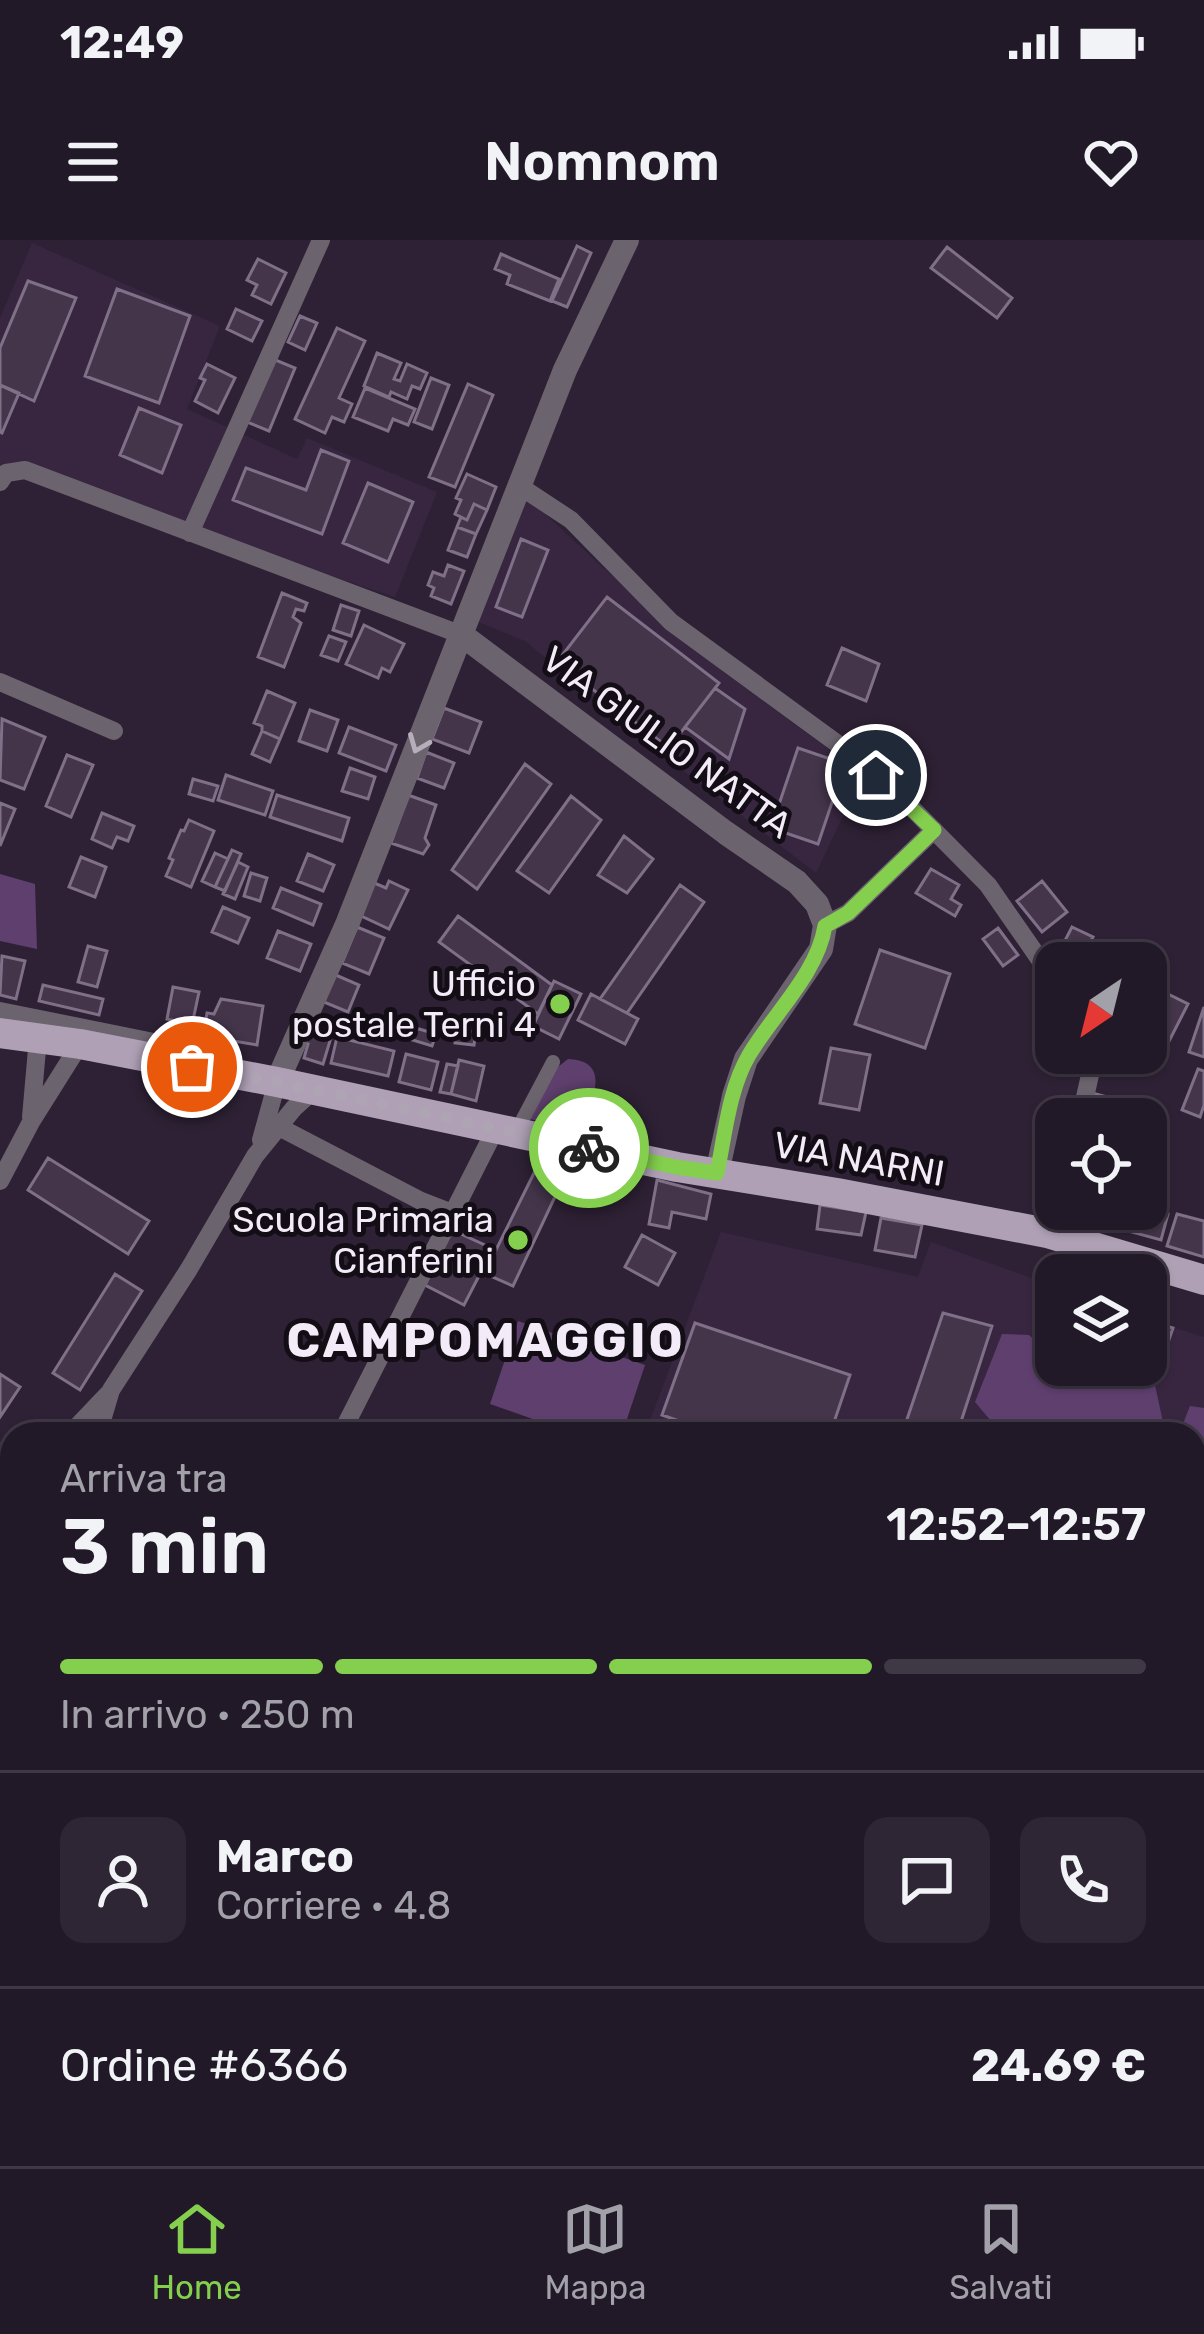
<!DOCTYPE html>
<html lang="it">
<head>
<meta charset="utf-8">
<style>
  body { margin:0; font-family:Rubik,sans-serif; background:#2e2634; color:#f1f3f6; height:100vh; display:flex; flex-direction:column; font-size:45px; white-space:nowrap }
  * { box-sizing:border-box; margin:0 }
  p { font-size:39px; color:#a2a0a8 }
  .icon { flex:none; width:66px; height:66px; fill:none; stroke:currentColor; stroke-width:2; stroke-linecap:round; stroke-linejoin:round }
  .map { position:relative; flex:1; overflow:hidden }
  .drawer { position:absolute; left:0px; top:1182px; width:1206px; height:744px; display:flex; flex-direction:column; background:#221928; border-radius:36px 36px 0 0; box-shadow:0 3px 9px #0004,0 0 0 3px #3f3845 }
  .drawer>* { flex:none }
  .needle { width:78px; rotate:215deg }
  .buttons { position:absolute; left:1035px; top:702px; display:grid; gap:24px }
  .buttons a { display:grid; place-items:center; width:132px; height:132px; border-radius:24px; background:#221928; box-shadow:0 3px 9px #0004,0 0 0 3px #3f3845; font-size:60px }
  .pin { position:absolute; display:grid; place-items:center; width:102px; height:102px; color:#fff; margin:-51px; border:6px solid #fff; border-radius:50%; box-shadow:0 3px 12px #0007 }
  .courier { position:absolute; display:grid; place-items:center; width:120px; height:120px; margin:-60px; border:9px solid #84cf4d; border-radius:50%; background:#fff; color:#222; box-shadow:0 3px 15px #0007 }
  .headline em { font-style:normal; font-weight:600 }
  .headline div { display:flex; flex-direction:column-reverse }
  .headline { display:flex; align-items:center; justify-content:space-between; height:204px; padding:0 60px }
  h1 { font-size:78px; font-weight:600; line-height:90px }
  .bar { display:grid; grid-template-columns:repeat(4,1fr); gap:18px 12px; align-content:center; height:144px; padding:0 60px }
  .bar i { height:15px; border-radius:9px; background:#3f3845 }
  .bar .selected { background:#84cf4d }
  .bar p { grid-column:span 4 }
  .line { display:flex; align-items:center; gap:30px; padding:0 60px; border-top:3px solid #3f3845 }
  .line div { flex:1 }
  .round { display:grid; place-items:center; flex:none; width:126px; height:126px; border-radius:24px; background:#2e2634 }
  .status { display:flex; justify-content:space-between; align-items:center; height:84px; padding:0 60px; background:#221928; direction:ltr }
  .status svg { height:33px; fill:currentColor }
  header { display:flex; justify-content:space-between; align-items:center; height:156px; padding:0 60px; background:#221928; font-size:54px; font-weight:600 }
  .tabs { display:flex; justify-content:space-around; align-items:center; height:168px; border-top:3px solid #3f3845; background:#221928; font-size:33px; color:#a2a0a8 }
  .tabs a { display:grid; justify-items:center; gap:6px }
  .tabs .selected { color:#84cf4d }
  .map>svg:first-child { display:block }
</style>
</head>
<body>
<div class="status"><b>12:49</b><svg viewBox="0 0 49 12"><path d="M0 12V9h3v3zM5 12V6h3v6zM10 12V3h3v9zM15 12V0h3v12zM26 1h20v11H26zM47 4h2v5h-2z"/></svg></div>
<header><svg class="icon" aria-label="menu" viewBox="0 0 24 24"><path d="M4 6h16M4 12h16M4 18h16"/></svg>Nomnom<svg class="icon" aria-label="heart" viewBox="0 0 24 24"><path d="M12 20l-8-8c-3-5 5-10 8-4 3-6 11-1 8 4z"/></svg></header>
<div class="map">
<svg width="1204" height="1926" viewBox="0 0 1204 1926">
  <rect width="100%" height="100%" fill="#2e2135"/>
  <path fill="#382640" d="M32 3 220 86 187 169 297 219 307 198 437 252 395 357 0 226V78Z
    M510 241 599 324 729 436 863 534 816 633 690 536 525 401 459 374Z
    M721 992 918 1037 931 1002 1056 1047V1125H1146V1079L1204 1097V1926H6L12 1909V1914H1194V1194H645Z"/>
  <path fill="#5f3f6e" d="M0 634 35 644 37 709 0 701Z
    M568 819C615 821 590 865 579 891L526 878 554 830Z
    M518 1081 645 1125 622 1194H575L490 1164Z
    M1002 1094 1029 1095 1045 1109 1056 1112V1125H1108L1153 1136 1163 1182 1158 1194H1002L975 1162Z
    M1190 1166 1204 1168V1435L1194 1431V1194H1179Z"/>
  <path fill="#44354b" stroke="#7f6f87" stroke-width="3" d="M577 6 591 13 567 67 552 61Z
    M947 7 1012 58 997 78 931 28Z
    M501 14 559 39 550 61 507 44 510 35 495 29Z
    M258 19 286 33 271 64 252 55 257 45 247 40Z
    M28 41 76 58 34 161 0 145V108Z
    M117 49 190 76 159 163 85 136Z
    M236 69 262 81 252 101 227 89Z
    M300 76 317 83 305 110 288 102Z
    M337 88 365 101 339 158 352 164 344 182 332 177 325 193 295 179Z
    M377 113 401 123 394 139 400 141 407 124 427 133 420 149 412 146 407 159 391 152 389 157 364 146Z
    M273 119 295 128 269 191 247 182Z
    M207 124 235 138 218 173 195 161 205 140 200 138Z
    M431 138 449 145 432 189 414 182Z
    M468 144 493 155 455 247 429 237Z
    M0 145 19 153 2 193 0 192Z
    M365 148 415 169 408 185 393 179 388 191 353 177Z
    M139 168 181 185 162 233 120 215Z
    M321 210 349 221 322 294 233 260 246 228 306 250Z
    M467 234 496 247 487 270 474 264 467 280 455 274 461 260 456 258Z
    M368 243 413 262 388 322 343 303Z
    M474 264 487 270 476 294 457 287 461 277 467 280Z
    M457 287 476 294 467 317 448 310Z
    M521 299 548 310 522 377 496 367Z
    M448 325 464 331 451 364 431 356 434 348 428 345 433 332 444 336Z
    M282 353 307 363 304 371 296 369 293 377 301 383 284 427 258 417Z
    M607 357 719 443 669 508 557 422Z
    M341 365 359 371 351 396 333 390Z
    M364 385 404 404 390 432 382 428 378 438 346 424Z
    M329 396 346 402 338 421 321 415Z
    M842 408 879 424 866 461 827 445Z
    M715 448 745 469 729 519 685 487Z
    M267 451 295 463 280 499 262 491V486L254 483Z
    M444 468 481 482 469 513 432 499Z
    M310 470 338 480 327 511 299 501Z
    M2 479 45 497 24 549 0 540Z
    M349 487 396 505 386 531 339 513Z
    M262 491 280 499 270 522 252 514Z
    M798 508 845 524 818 604 771 588Z
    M426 512 454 523 444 548 417 538Z
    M67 515 93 525 71 577 46 566Z
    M525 524 551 544 477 649 452 630Z
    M350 528 375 537 368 559 342 551Z
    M226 535 273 551 265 575 218 560Z
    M193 539 218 546 213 561 189 554Z
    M277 555 349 578 342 601 270 577Z
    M408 555 436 565 425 598 429 605 423 614 391 603Z
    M571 556 601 580 549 653 517 631Z
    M0 563 15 569 0 606Z
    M102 573 134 586 128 601 117 597 112 608 92 599Z
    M189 580 214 591 191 647 166 636 173 620 169 618 181 590 184 591Z
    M624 596 653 619 627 653 598 635Z
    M232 610 241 614 225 651 215 647Z
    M215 613 228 619 215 647 202 641Z
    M308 614 334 625 323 651 297 641Z
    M81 617 106 627 95 657 69 647Z
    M238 622 248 627 235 659 223 654Z
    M931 629 959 645 951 659 961 665 955 676 916 653Z
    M251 633 267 638 260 661 244 656Z
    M389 641 408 650 389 689 357 674 372 642 386 648Z
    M1042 641 1067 672 1042 692 1017 661Z
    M680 645 704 662 627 773 600 759Z
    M281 648 321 664 313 685 273 668Z
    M223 667 249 678 238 703 212 692Z
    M458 676 552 745 538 774 439 702Z
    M357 687 384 698 369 734 342 723Z
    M1072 687 1093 697 1080 723H1061L1064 717 1058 714Z
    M998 688 1018 715 1003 726 983 699Z
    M278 691 311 704 300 731 267 718Z
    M88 706 107 711 97 747 78 742Z
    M880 710 950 734 925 808 855 784Z
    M2 716 25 721 16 759 0 755Z
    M331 733 359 745 348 772 319 760Z
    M554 741 581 754 559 799 533 786Z
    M43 745 103 759 99 775 39 761Z
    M173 747 199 752 192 785 167 779Z
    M1156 748 1188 764 1164 811 1147 803 1154 789 1146 785V767Z
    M591 754 638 779 625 804 578 780Z
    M221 759 263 766 257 805 203 796 207 773 214 774Z
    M1204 767V817L1189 812Z
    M318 777 316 786 333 791 323 824 304 818 308 804 300 802Z
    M409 786 436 794 432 806 406 798Z
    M456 789 476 792 474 805 455 803Z
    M337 797 394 811 388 836 331 823Z
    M831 808 870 815 859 870 820 863Z
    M406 814 438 822 431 850 399 842Z
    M459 820 484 826 476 861 451 854Z
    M447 824 458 826 451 854 440 852Z
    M1198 829 1204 831V865L1200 877 1182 870Z
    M1092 853 1115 859 1113 866 1122 869 1123 862 1134 865 1130 879 1085 877Z
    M542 917 569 927 513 1046 481 1032 464 1065 425 1045 452 990 496 1010Z
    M48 918 149 981 128 1014 28 950Z
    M657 940 711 954 706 979 672 972 669 988 649 984Z
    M820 965 866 972 861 995 817 989Z
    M1146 968 1168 974 1161 1000 1106 985 1110 969Z
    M1177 974 1204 981V1017L1167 1006Z
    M881 978 922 985 915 1017 875 1010Z
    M642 995 675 1013 658 1045 625 1027Z
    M115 1034 142 1051 80 1150 53 1133Z
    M943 1073 992 1086 957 1194H902Z
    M1146 1080 1173 1088 1161 1123 1146 1118Z
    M695 1083 850 1135 830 1194H716L662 1175Z
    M0 1134 20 1147 0 1177Z
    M1194 1465 1204 1468V1533L1194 1529Z
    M12 1514V1715L0 1711V1547Z
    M89 1914H294L323 1926H85Z
    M455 1914H546L581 1926H451Z
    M806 1914H872L868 1926H801Z"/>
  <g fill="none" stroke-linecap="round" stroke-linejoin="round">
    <path stroke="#6b646e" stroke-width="14" d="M516 892 553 822"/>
    <path stroke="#6b646e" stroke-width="18" d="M0 242 6 233 25 230 462 395
      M521 247 571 280 671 382 857 518 896 552 988 645 1047 730 1056 739
      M190 293 321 0
      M0 442 114 491
      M825 685 848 673 934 590
      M0 771 203 812 214 831
      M31 877 38 798
      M1080 879 1095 813
      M279 887 421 961 452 973
      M261 900 277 842
      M0 941 31 882 80 804
      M1047 993 1056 962
      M70 1194 108 1154
      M98 1194 111 1150 189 1029 255 916 294 868 314 850
      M341 1194 496 888
      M0 1276 12 1261
      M0 1287 1 1328 12 1360
      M0 1427 8 1410 12 1381"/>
    <path stroke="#6b646e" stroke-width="24" d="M462 395 726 593 797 642 817 664 825 685 821 709 746 819 734 856 717 933
      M277 842 348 682 565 130 627 0"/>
    <path stroke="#afa0b6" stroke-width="30" d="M0 793 80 804 277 842 677 927 837 953 1047 993 1204 1040"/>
  </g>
  <defs><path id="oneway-chevron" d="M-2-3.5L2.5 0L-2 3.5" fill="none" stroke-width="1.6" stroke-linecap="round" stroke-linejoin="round" transform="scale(3)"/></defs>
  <use stroke="#b6aeba" href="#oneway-chevron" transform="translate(418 504) rotate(112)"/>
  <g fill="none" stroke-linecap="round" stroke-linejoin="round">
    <path stroke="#afa4b4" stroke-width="12" stroke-dasharray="0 21.6" d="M192 827 277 842 589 908"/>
    <path stroke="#84cf4d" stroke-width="15" d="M589 908 676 927 717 933C725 895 729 849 749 815 774 773 817 734 825 686L848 673 934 590 876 535"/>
  </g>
  <g fill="#84cf4d" stroke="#130d16" stroke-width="4.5">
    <circle cx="560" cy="764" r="12"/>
    <circle cx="518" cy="1000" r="12"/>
  </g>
  <g text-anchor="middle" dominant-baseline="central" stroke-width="10" stroke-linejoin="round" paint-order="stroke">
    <g font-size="36" fill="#f4ebf9" stroke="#130d16">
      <text transform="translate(667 502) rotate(36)">VIA GIULIO NATTA</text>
      <text transform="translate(859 919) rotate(10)">VIA NARNI</text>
    </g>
    <g font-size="36" fill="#f4ebf9" stroke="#130d16" text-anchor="end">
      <text x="536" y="743">Ufficio<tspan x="536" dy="41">postale Terni 4</tspan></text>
      <text x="494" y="979">Scuola Primaria<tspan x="494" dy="41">Cianferini</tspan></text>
    </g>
    <g font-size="48" font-weight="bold" letter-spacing="3" fill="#f4ebf9" stroke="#130d16">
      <text x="486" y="1100">CAMPOMAGGIO</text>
    </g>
  </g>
</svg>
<div class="buttons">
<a><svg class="needle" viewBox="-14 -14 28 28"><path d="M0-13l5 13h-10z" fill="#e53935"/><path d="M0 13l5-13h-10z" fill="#a2a0a8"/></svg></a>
<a><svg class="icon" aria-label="locate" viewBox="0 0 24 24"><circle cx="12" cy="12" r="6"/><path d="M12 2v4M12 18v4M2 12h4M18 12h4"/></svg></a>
<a><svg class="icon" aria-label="layers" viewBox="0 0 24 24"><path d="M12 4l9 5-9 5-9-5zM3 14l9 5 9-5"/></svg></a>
</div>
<div class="pin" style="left:192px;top:827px;background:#ea580c"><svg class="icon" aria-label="bag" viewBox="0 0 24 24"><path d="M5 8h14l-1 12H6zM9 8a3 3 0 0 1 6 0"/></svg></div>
<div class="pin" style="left:876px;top:535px;background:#1f2937"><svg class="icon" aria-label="home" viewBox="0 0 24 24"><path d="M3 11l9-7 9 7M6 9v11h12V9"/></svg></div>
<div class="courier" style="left:589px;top:908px"><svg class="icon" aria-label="bike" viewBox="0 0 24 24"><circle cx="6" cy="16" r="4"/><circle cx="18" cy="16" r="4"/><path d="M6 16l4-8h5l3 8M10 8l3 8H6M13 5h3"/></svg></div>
<section class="drawer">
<div class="headline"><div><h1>3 min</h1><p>Arriva tra</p></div><em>12:52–12:57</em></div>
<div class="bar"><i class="selected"></i><i class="selected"></i><i class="selected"></i><i></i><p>In arrivo · 250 m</p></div>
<div class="line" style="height:216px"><a class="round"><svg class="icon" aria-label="person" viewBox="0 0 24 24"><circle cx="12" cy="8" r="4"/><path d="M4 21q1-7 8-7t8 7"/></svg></a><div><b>Marco</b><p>Corriere · 4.8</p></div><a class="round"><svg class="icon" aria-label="chat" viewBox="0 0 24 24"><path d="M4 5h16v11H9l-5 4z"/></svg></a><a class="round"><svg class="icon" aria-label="phone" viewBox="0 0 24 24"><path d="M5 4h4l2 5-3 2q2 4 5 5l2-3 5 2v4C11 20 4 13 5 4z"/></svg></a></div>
<div class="line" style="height:156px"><div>Ordine #6366</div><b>24.69 €</b></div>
</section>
</div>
<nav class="tabs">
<a class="selected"><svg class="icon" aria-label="home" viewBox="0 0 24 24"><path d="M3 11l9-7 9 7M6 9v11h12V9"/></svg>Home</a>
<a><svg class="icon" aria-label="map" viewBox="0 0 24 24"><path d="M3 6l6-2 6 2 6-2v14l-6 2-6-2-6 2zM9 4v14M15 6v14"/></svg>Mappa</a>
<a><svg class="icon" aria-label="saved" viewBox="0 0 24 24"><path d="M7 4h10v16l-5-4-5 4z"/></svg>Salvati</a>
</nav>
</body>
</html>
